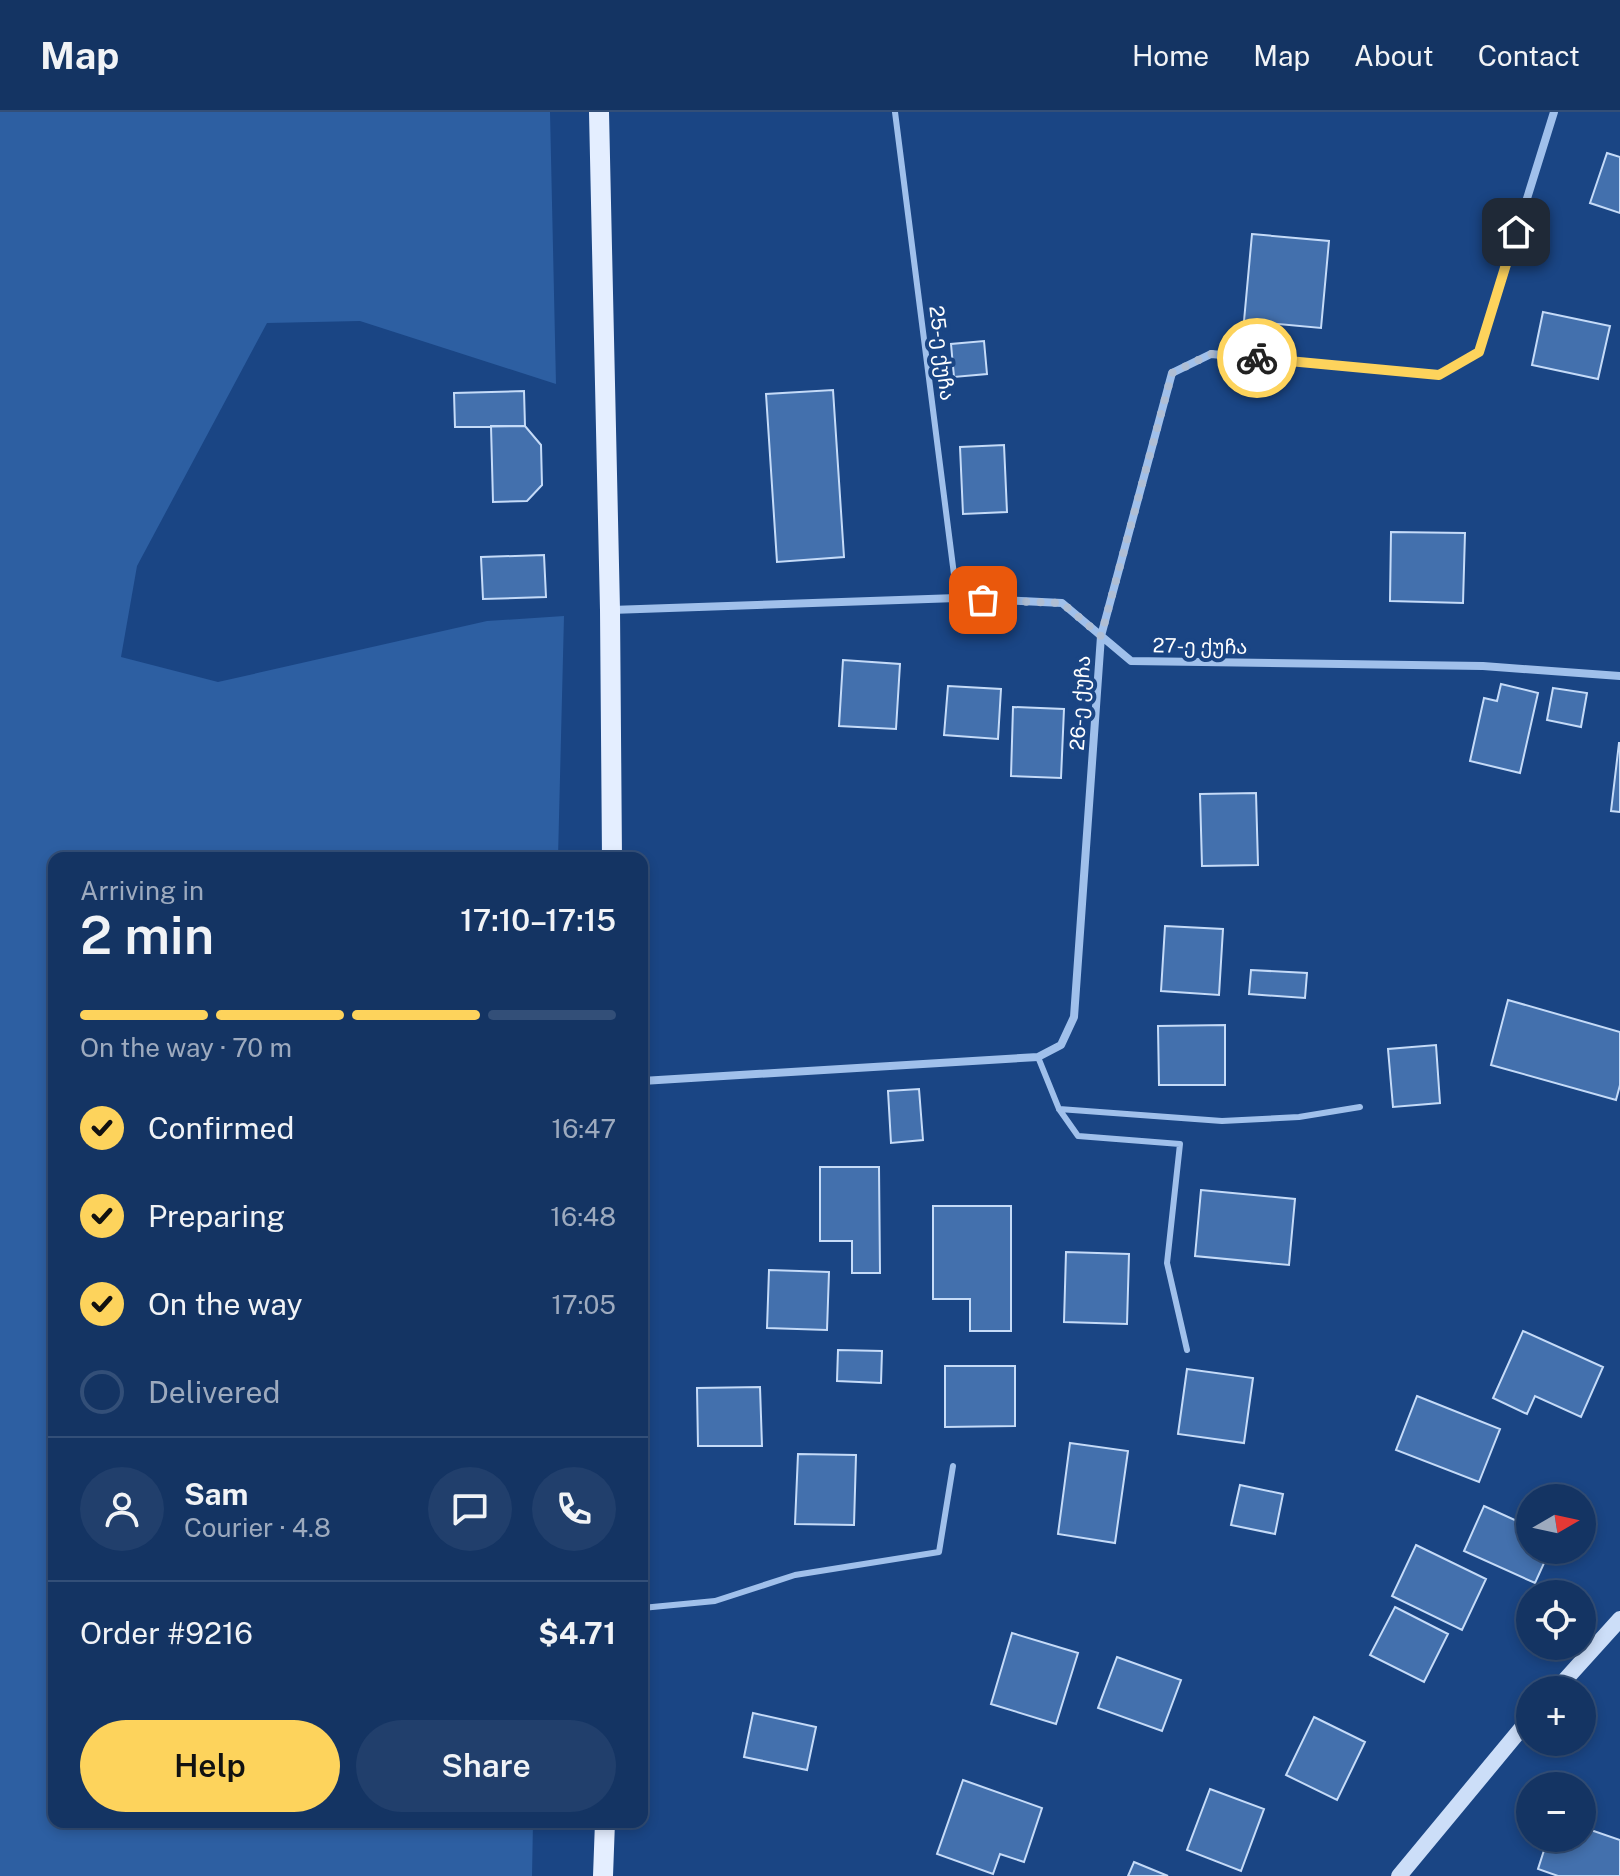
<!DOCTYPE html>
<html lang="en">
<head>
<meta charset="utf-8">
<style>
  body { margin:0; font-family:"Public Sans","Noto Sans Georgian",sans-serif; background:#213f6c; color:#f1f3f6; height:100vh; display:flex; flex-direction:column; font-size:30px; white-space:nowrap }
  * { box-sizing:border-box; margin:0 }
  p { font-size:26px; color:#9daabe }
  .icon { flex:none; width:44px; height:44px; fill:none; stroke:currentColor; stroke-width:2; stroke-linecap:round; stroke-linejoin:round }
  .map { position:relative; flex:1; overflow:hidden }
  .side { position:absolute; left:48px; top:740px; width:600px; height:976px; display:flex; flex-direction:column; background:#143463; border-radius:16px; box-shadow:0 4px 12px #0003,0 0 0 2px #334f78 }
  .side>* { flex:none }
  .needle { width:52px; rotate:81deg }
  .fabs { position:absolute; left:1516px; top:1372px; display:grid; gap:16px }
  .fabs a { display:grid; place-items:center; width:80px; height:80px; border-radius:50%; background:#143463; box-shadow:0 4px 12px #0003,0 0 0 2px #334f78; font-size:40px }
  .pin { position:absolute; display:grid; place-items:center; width:68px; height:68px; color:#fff; margin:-34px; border-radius:16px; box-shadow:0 4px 12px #0006 }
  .courier { position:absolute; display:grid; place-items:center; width:80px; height:80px; margin:-40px; border:6px solid #fdd35c; border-radius:50%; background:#fff; color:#222; box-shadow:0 2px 10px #0007 }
  .head em { font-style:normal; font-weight:600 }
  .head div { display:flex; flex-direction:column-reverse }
  .head { display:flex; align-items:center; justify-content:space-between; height:136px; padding:0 32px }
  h1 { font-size:52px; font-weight:600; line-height:60px }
  .bar { display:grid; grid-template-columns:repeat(4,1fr); gap:12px 8px; align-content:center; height:96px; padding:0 32px }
  .bar i { height:10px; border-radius:6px; background:#334f78 }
  .bar .current { background:#fdd35c }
  .bar p { grid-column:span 4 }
  .line { display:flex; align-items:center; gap:20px; padding:0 32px; border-top:2px solid #334f78 }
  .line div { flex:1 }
  .round { display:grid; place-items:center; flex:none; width:84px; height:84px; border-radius:42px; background:#213f6c }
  ol { padding:0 32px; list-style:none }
  li { display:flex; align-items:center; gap:24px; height:88px }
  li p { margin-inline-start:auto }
  li .icon { padding:8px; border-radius:50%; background:#fdd35c; color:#111; stroke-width:4 }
  li:last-child { color:#9daabe }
  li i { width:44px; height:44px; border:4px solid #334f78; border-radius:50% }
  .primary-button { display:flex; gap:16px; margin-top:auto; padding:16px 32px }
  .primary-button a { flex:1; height:92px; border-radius:48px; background:#fdd35c; color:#111; font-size:32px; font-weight:600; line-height:92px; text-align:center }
  .primary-button a+a { background:#213f6c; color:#f1f3f6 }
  header { display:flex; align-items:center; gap:48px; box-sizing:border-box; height:112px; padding:0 40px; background:#143463; border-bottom:2px solid #334f78 }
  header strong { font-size:38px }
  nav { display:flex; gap:44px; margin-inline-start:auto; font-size:28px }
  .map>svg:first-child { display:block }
</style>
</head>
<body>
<header>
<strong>Map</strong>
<nav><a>Home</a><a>Map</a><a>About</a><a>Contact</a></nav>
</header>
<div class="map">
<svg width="1620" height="1764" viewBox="0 0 1620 1764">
  <rect width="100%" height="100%" fill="#1a4584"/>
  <path fill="#2d5fa2" d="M0 0H550L556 272 360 209 267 211 137 454 121 545 218 570 487 509 564 504 558 746H54V1710H533L532 1764H0Z"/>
  <path fill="#4370ad" stroke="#c5dbf8" stroke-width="2" d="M1607 41 1620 45V101L1590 91Z
    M1252 122 1329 129 1321 216 1244 209Z
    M1543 200 1610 214 1598 267 1532 253Z
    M984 229 987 262 954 265 951 232Z
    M833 278 844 445 777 450 766 282Z
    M524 279 525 314 455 315 454 281Z
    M491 314H525L541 333 542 373 527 389 493 390Z
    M1004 333 1007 400 963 402 960 335Z
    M1391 420 1465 421 1463 491 1390 489Z
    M544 443 546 485 483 487 481 445Z
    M843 548 900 552 896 617 839 614Z
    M1501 572 1538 581 1520 661 1470 649 1484 586 1497 589Z
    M948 574 1001 577 998 627 944 623Z
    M1553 576 1587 581 1581 615 1547 608Z
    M1013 595 1064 597 1061 666 1011 664Z
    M1619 631H1620V700L1611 699Z
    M1256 681 1258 753 1202 754 1200 682Z
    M1165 814 1223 817 1219 883 1161 879Z
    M1251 858 1307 861 1305 886 1249 882Z
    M1508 888 1620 920V973L1616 988 1491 953Z
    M1225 913V973H1159L1158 914Z
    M1436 933 1440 991 1393 995 1388 937Z
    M919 977 923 1028 891 1031 888 979Z
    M820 1055H879L880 1161H852V1129H820Z
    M1201 1078 1295 1087 1289 1153 1195 1144Z
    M933 1094H1011V1219H970V1187H933Z
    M1066 1140 1129 1142 1127 1212 1064 1210Z
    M769 1158 829 1160 827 1218 767 1216Z
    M1523 1219 1603 1255 1581 1305 1535 1284 1527 1302 1493 1286Z
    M838 1238 882 1239 881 1271 837 1269Z
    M945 1254H1015V1314L945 1315Z
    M1187 1257 1253 1266 1244 1331 1178 1322Z
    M760 1275 762 1334H698L697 1276Z
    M1417 1284 1500 1317 1479 1370 1396 1338Z
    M1070 1331 1128 1339 1115 1431 1058 1422Z
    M798 1342 856 1343 854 1413 795 1412Z
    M1240 1373 1283 1382 1275 1422 1231 1413Z
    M1484 1394 1530 1415V1438H1550L1535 1471 1464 1439Z
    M1416 1433 1486 1467 1462 1518 1392 1484Z
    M1395 1495 1448 1522 1424 1570 1370 1543Z
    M1012 1521 1078 1541 1056 1612 991 1592Z
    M1117 1545 1181 1568 1162 1619 1098 1596Z
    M753 1601 816 1615 807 1658 744 1645Z
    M1314 1605 1365 1630 1337 1688 1286 1663Z
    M963 1668 1042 1696 1024 1750 1000 1742 993 1762 937 1742Z
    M1210 1677 1264 1697 1241 1759 1187 1738Z
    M1582 1715 1620 1728V1764H1558L1538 1757 1548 1726H1582Z
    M1134 1750 1168 1764H1128Z"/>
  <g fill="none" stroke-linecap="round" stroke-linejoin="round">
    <path stroke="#a0c0eb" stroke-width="6" d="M895 0 957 486
      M1038 945 1059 997 1078 1024 1180 1032 1167 1151 1187 1238
      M1059 997 1222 1009 1299 1005 1360 995
      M642 1496 715 1489 795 1463 939 1440 953 1354"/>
    <path stroke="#a0c0eb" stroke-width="8" d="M611 498 957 486 1062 491 1131 549 1483 554 1620 564
      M642 969 1038 945 1061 933 1074 905 1101 524 1172 261 1211 242 1439 263 1479 240 1554 0"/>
    <path stroke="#ccdef8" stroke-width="16" d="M1556 1578 1620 1507
      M1399 1764 1530 1606"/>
    <path stroke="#e4eeff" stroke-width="20" d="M599 0 610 498 612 746
      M603 1764 605 1710"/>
  </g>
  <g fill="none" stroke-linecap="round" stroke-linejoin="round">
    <path stroke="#afbed4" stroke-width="8" stroke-dasharray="0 14.4" d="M983 488 1062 491 1101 524 1172 261 1211 242 1257 246"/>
    <path stroke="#fdd35c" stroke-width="10" d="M1257 246 1439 263 1479 240 1516 120"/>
  </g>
  <g text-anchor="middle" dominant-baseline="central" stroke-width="8" stroke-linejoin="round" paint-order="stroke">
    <g font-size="20" fill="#fff" stroke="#1a4584">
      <text transform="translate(942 241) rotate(83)">25-ე ქუჩა</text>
      <text transform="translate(1200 534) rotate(1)">27-ე ქუჩა</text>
      <text transform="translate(1080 591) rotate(-86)">26-ე ქუჩა</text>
    </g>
  </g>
</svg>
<div class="fabs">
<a><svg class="needle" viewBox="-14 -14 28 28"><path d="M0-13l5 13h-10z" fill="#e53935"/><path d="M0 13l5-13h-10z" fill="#9daabe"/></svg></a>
<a><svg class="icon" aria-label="locate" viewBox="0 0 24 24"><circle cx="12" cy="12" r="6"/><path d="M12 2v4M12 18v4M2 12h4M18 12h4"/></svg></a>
<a>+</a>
<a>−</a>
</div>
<div class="pin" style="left:983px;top:488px;background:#ea580c"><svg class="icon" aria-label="bag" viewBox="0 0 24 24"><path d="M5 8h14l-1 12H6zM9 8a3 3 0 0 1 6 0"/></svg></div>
<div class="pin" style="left:1516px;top:120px;background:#1f2937"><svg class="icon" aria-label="home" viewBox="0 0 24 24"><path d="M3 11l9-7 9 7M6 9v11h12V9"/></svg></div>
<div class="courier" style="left:1257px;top:246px"><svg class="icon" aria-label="bike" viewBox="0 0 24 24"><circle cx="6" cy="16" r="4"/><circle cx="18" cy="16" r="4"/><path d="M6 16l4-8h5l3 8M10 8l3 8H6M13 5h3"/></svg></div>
<section class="side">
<div class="head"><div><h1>2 min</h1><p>Arriving in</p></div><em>17:10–17:15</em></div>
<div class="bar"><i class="current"></i><i class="current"></i><i class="current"></i><i></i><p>On the way · 70 m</p></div>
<ol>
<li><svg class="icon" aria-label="check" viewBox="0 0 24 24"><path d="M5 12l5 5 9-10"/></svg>Confirmed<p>16:47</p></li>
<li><svg class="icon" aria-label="check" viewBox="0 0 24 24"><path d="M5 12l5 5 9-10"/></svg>Preparing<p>16:48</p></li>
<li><svg class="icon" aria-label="check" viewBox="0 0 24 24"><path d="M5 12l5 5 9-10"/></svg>On the way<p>17:05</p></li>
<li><i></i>Delivered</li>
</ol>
<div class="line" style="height:144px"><a class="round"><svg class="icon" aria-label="person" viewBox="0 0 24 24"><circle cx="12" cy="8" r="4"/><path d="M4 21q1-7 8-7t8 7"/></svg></a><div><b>Sam</b><p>Courier · 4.8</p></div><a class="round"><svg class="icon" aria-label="chat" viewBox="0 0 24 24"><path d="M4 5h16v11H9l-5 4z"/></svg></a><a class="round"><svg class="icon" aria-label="phone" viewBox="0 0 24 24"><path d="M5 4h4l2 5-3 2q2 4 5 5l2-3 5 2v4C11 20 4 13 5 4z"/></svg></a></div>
<div class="line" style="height:104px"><div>Order #9216</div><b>$4.71</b></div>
<div class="primary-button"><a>Help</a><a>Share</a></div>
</section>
</div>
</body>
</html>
